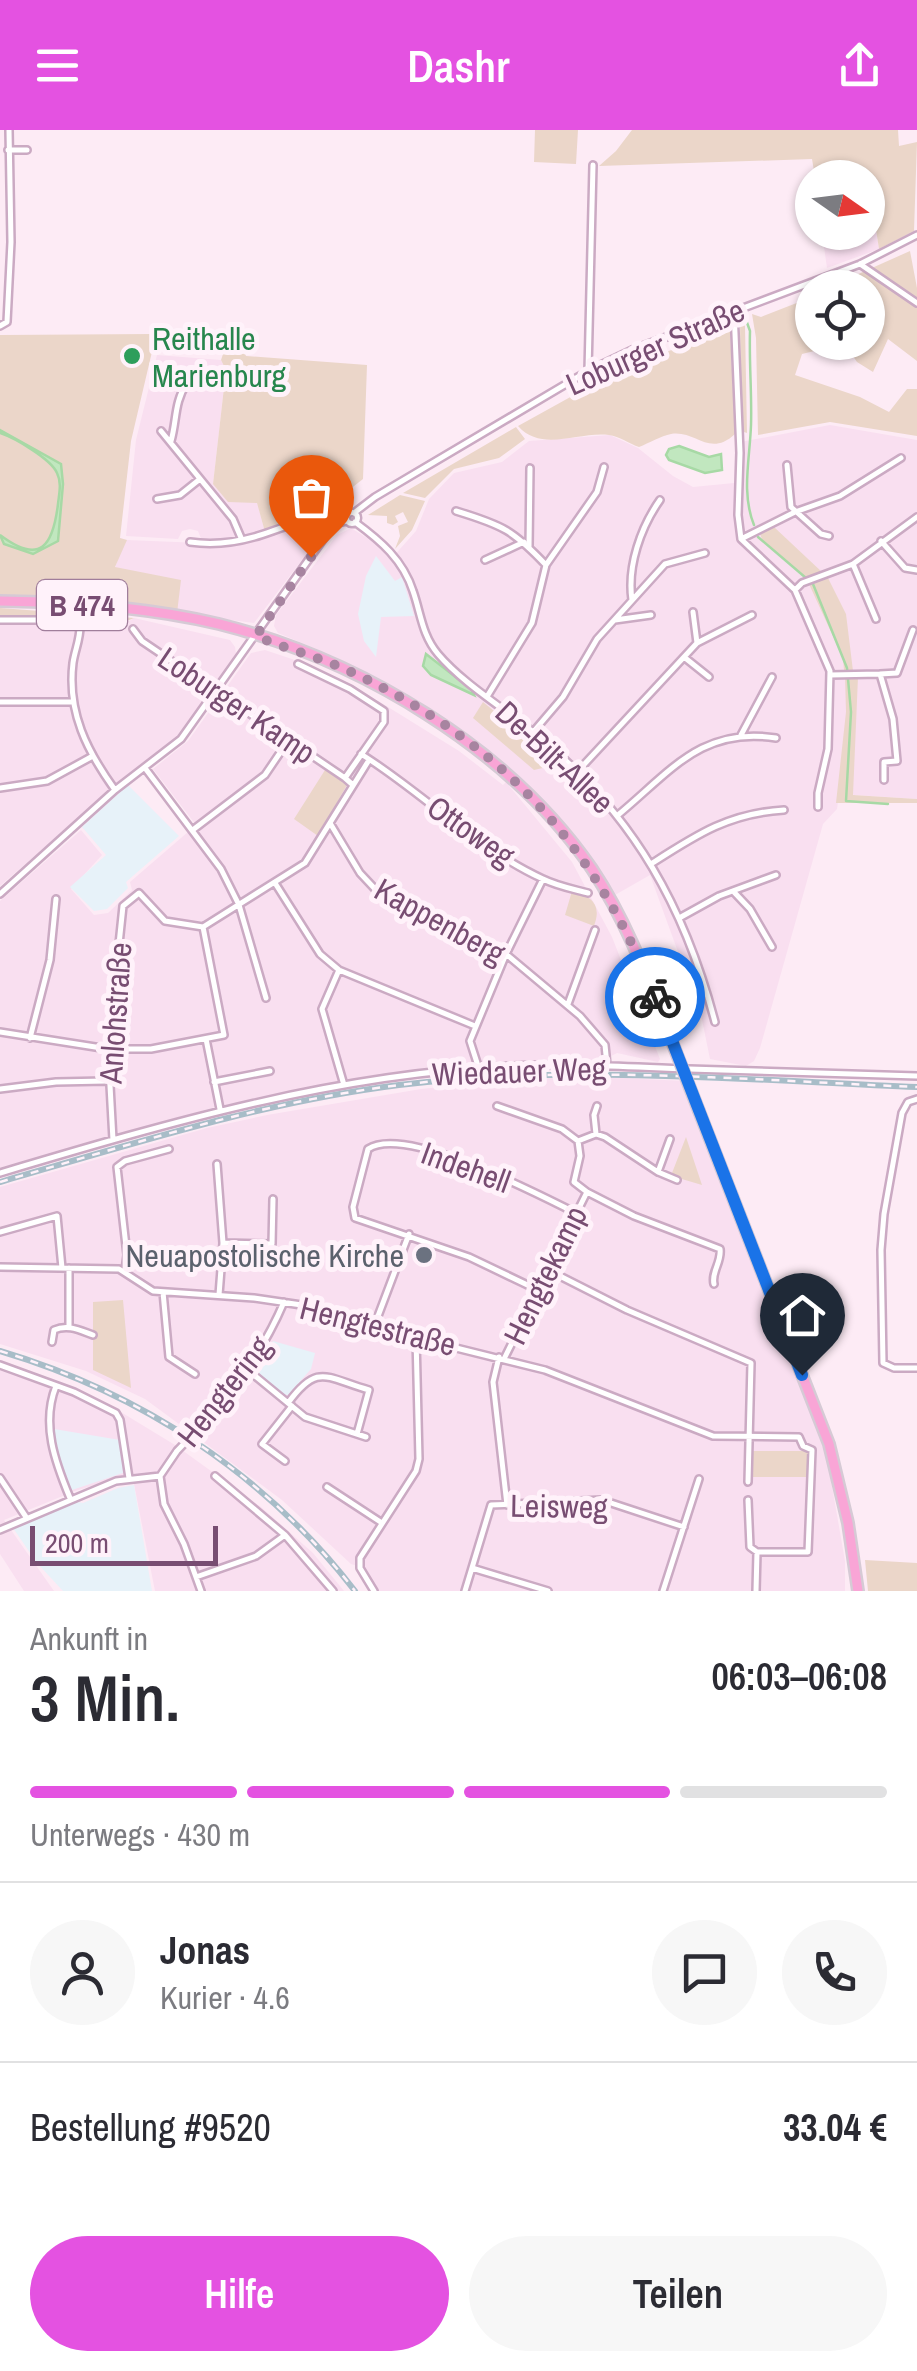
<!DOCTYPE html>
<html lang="de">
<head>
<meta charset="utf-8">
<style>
  body { margin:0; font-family:"Archivo Narrow",sans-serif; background:#f7f7f7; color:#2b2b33; height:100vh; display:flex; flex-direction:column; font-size:38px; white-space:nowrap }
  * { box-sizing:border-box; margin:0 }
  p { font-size:32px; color:#7c7c81 }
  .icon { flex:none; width:55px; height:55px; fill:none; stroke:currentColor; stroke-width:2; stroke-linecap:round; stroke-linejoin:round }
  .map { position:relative; height:1461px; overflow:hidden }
  .sheet { display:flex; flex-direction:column; background:#fff; flex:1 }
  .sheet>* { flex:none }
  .needle { width:65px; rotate:104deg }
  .buttons { position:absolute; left:795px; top:30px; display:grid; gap:20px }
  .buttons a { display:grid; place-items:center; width:90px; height:90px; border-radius:50%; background:#fff; box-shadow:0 2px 8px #0004; font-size:50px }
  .scale { position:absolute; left:30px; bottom:25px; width:188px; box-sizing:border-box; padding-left:10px; border:5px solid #784d72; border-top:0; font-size:28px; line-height:35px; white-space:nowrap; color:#784d72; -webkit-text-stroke:8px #fff2fa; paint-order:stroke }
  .pin { position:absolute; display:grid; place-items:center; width:85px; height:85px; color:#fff; margin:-102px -42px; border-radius:50% 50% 50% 0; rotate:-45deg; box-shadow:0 0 10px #0007 }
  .pin .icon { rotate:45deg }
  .courier { position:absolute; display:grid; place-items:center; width:100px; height:100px; margin:-50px; border:8px solid #1a73e8; border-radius:50%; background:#fff; color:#222; box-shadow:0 2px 12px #0007 }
  .overview em { font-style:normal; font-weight:600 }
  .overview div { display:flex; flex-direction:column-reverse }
  .overview { display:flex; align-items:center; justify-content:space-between; height:170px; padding:0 30px }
  h1 { font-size:65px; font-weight:600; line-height:75px }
  .bar { display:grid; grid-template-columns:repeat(4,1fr); gap:15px 10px; align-content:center; height:120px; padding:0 30px }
  .bar i { height:12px; border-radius:8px; background:#e1e1e2 }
  .bar .on { background:#e452e1 }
  .bar p { grid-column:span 4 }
  .line { display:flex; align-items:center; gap:25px; padding:0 30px; border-top:2px solid #e1e1e2 }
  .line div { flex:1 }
  .round { display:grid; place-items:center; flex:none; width:105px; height:105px; border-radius:52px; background:#f7f7f7 }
  .cta { display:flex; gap:20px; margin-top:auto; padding:20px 30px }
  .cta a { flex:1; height:115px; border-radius:60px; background:#e452e1; color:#fff; font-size:40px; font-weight:600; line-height:115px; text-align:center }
  .cta a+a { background:#f7f7f7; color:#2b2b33 }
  header { display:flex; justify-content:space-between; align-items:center; height:130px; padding:0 30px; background:#e452e1; color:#fff; font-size:45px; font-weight:600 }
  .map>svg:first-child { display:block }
</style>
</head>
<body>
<header><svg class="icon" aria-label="menu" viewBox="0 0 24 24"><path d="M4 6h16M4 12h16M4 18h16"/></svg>Dashr<svg class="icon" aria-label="share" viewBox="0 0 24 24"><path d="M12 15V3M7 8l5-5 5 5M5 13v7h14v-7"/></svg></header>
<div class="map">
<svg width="917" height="1461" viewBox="0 0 917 1461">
  <rect width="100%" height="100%" fill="#fdebf5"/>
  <path fill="#f9dff0" d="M871 66 879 119 827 138 822 103 868 102V67Z
    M157 225 221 230 226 240 213 354 257 372 265 402 226 411H202L198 401 190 399 182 401 178 409 126 406 136 310Z
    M830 295 917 310V669L839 664 837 679 823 694 760 918 754 931 746 936 710 929 701 885 650 745 615 765 584 717 508 636 418 572 333 526 278 503 274 496 276 485 337 405 351 398 372 411 391 429 416 401 429 369 454 343 502 332 529 311 610 305 638 318 673 346 693 357 734 353 735 313Z
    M301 395 318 399 321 405 254 493 177 483 115 438 123 413 127 410 225 414 260 409Z
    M134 488 230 510 235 517 236 524 184 601 115 656 0 756V492L124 494Z
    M265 520 292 529 380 572 459 621 503 655 506 652 572 732 612 807 660 929 658 932 617 923 597 933 514 935 407 943 339 953 215 977 0 1040V771L81 700 102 725 71 759 94 785 108 783 132 760 130 752 196 695 153 639 188 611 251 523Z
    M583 946 685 951 825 1316 845 1431V1461H378L364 1438 351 1434 282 1370 145 1269 86 1241 0 1214V1057L207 998 267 985 421 959 520 949Z
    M0 1232 111 1276 175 1315 261 1377 313 1423 344 1461H155L132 1344 75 1361 4 1390 54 1461H24L0 1424Z"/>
  <path fill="#e7f2f9" d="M376 426 395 451 402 447 414 486 381 487 376 527 364 511 358 484 366 446Z
    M128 655 179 706 126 752 128 758 107 779 94 781 70 757 106 725 82 697Z
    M273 1211 315 1223 311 1239 288 1265 282 1264 255 1242Z
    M54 1299 120 1310 123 1343 72 1360 58 1331Z
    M134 1355 152 1461H63L37 1433 13 1398 77 1372 83 1373 118 1358Z"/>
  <path fill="#ebd6c9" d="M535 0H578L576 34 534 32Z
    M632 0H898L899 16 917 12 914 101 879 119 868 48 815 47 812 29 599 36 616 21Z
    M910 121 917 158V231L888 209 873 242 857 232 848 219 851 213 868 212V199L882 204 868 193V158L848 157 845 150Z
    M812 167V212L847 213 802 224 795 245 860 267 889 282 907 259H917V306L830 292 758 305 756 208 752 184 761 187Z
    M740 188 745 196 747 303 741 301Z
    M730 198 735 304C709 328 696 300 671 304 661 306 649 313 639 317 630 314 619 306 609 305 579 301 542 323 518 296L621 239Z
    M152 204 155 209 131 311 120 408 127 410 115 437 181 450 177 483 64 470 0 467V205Z
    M230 216 243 218 246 226 367 235 363 349 335 371 330 388 321 393 303 389 265 402 257 373 228 372 213 354 226 240 221 230 225 218Z
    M516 297 525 309 499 328 454 339 425 368 403 363Z
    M400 365 425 371 412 400 395 419 400 406 398 396 408 392 403 382 395 386 398 392 393 395 387 393V386L368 385Z
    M774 397 823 443 807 449 762 409 760 404Z
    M828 448 846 484 853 541 844 540 843 528 809 454Z
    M0 478 134 488C114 498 93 490 72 487 49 483 23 488 0 487Z
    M845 546 858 547 853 665 917 669V673H836L846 582Z
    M483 572 560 634 534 640 473 588Z
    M325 640 347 655 318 706 294 689Z
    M572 761C592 766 602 775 594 796L565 785Z
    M686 1007 702 1055 675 1047 672 1043Z
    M123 1170 131 1258 93 1240V1172Z
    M749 1321H811V1347H748Z
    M865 1430 917 1433V1461H868Z"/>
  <path fill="#c1e7bf" stroke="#a7d9a5" stroke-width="2.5" d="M0 300 61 334 63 354 58 411 33 424 4 414 0 405C41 436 53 415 58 374 59 364 62 353 57 343 51 329 15 308 0 303Z
    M679 316 709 327 721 324 722 340 705 343 669 330 666 325 669 319Z
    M426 524 471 559 474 565 431 545 423 536Z"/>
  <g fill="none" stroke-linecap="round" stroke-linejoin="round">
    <path stroke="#a7d9a5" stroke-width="2.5" d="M745 187 750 201C749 233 752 264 751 295 750 328 741 363 754 395
      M758 407 813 454 847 538 851 582 846 671 888 674"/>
    <defs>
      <path id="minor" d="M8 20H27
        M860 134 917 173
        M734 180 740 323 738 385 741 409 795 460 830 541 828 619 818 663V677
        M0 196 7 192 11 112 9 0
        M588 241 593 35
        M161 301 233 389 242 410
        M171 311C177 290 174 272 187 253L200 254
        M787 335 791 377 821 404 829 406
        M157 369 180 365 200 349
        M456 381C502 395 513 400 546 435
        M346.5 388a5.5 5.5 0 1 1 11 0a5.5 5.5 0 1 1-11 0Z
        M354 383 375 367 588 241 632 220 860 134 917 105
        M355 392C381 411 403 430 413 461 421 484 422 505 438 524 465 556 512 583 544 611 635 688 685 778 715 892
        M741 409 795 382 840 366 901 328
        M881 411 905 438 917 440
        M190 412C211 415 233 413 254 407 281 400 302 384 329 401
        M529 418 530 338
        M485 430 524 412
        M853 434 876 489
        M795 460 802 453 853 434 917 387
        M632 470C627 436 641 397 660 370
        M693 482 697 513
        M0 490H72L80 493C81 508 75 519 73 533 67 582 87 621 115 660
        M615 490 651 485
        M133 499 142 511 345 648
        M684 527 709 547
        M298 534 350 559 384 581V592L345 648 353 655
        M880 544 897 543 913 500
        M830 545 880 544 893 589 897 631 884 632V650
        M488 565 532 493 546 435 597 362 604 337
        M0 572H73
        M534 601 563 567 597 509 665 434 705 423
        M741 605 772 547
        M361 624C422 662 477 719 543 749 557 756 573 759 588 763
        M145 638 221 739 239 775 266 868
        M578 641 697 513 752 485
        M0 658 47 651 91 627
        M618 685C670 642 702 596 776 608
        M330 693 360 743 375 759 506 824 580 886 605 915 607 935
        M194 699 265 645 288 611
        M651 734C696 705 729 683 784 680
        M275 753 320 824 339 840 475 896
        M733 761 750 779 772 817
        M0 764 115 660 181 609 329 401 337 393 346 391
        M681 787 719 766 776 745
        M203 797 305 733 369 630
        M339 840 322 879 344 955
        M568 874 595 800
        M0 902 108 919H151L224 905 203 797
        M30 908 50 830 56 769
        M206 909 220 979
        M479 939 470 911 506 824 543 749
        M214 952 270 941
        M0 959 56 952 106 951
        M917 969 908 972 902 983 884 1084 881 1120 883 1233 894 1238H917
        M497 976 562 999 578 1011 580 1026 574 1052 587 1062 505 1227
        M596 1004 594 985 597 976
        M113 1010 108 919 123 776 139 763 165 791 203 797
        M578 1011 596 1004 605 1007 658 1042 670 1009
        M217 1034 223 1113 219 1165
        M658 1042 677 1050
        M0 1043C168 993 337 943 513 936 571 933 630 937 689 939 765 942 841 944 917 946
        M587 1062 634 1086 720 1119C722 1132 711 1142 714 1154
        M0 1102 57 1086 62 1138
        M223 1113 272 1114 273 1069
        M0 1137 119 1139 153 1161 254 1168 315 1177 416 1208 545 1240 713 1306 799 1307 803 1316 812 1320 808 1422H757L750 1417 748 1370
        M125 1140 127 1125 117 1037 125 1031 169 1019
        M548 1140 627 1180 751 1233 748 1352
        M538 1160 469 1127 355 1088 353 1077 368 1019C405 994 537 1064 576 1083
        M163 1162 169 1227 195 1244
        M375 1194 409 1104
        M69 1197V1138
        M52 1212 54 1200C68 1194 79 1200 93 1205
        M499 1227 493 1252 507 1375
        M0 1235 74 1262 116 1283 120 1290 129 1348
        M249 1241 305 1287 366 1307
        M56 1256C41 1294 55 1332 70 1368
        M288 1273C318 1232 326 1248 369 1260L357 1304
        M198 1299C234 1259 263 1222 284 1172
        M285 1331 262 1314 292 1276
        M160 1346 164 1374 184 1414 201 1461
        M160 1346 177 1321
        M215 1346 285 1405 333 1461
        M0 1348 26 1387
        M327 1357 382 1393
        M0 1400 116 1351 160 1346
        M472 1438 548 1461
        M196 1447 256 1426 285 1405
        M374 1461 360 1438V1428L416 1341 419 1329 416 1208
        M465 1461 491 1375 602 1370 684 1397
        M663 1461 699 1349
        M756 1461 757 1422"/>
      <path id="primary" d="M0 471C73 472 148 477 219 494 359 529 509 618 592 739 626 790 647 847 669 904
        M699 981 829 1314 848 1393 858 1461"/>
    </defs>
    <use href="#minor" stroke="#cbaac3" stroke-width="10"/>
    <use href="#primary" stroke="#d6cad5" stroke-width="14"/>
    <use href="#minor" stroke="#fff" stroke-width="5"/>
    <use href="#primary" stroke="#f9a5d6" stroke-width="9"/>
    <defs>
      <path id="rail" d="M0 1052C132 1014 263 972 399 955 571 934 745 950 917 957
        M0 1221C141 1263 265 1344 355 1461"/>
    </defs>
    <use href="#rail" stroke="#a8bdc8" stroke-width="6"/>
    <use href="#rail" stroke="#fff2fa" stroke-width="2.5" stroke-dasharray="8" stroke-linecap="butt"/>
    <defs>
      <path id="minor-bridge" d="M177 1321 198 1299"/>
      <path id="primary-bridge" d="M669 904 699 981"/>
    </defs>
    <use href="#minor-bridge" stroke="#cbaac3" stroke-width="10" stroke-linecap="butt"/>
    <use href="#primary-bridge" stroke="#d6cad5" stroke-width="14" stroke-linecap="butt"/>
    <use href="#minor-bridge" stroke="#fff" stroke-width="5"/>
    <use href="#primary-bridge" stroke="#f9a5d6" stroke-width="9"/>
  </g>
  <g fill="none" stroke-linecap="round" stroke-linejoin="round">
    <path stroke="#a784a0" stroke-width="10" stroke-dasharray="0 18" d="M311 427 256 506C286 519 319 527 349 541 499 610 595 714 655 867"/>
    <path stroke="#1a73e8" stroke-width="12" d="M655 867 802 1245"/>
  </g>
  <circle fill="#2e9e5b" stroke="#fff2fa" stroke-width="4" cx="132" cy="226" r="10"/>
  <circle fill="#6b7280" stroke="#fff2fa" stroke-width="4" cx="424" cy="1125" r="10"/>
  <g text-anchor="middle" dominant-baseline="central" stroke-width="10" stroke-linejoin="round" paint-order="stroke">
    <rect fill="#fff2fa" stroke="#a07e9b" stroke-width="2.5" x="37" y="450" width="90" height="50" rx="8"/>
    <g font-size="30" font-weight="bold" fill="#784d72">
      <text x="82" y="475">B 474</text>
    </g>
    <g font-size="32" fill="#27864d" stroke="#fff2fa" text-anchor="start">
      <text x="152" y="208">Reithalle<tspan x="152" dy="37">Marienburg</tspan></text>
    </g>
    <g font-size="32" fill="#784d72" stroke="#fff2fa">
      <text transform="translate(655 217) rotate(-24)">Loburger Straße</text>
      <text transform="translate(237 575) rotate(34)">Loburger Kamp</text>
      <text transform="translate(555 627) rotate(43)">De-Bilt-Allee</text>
      <text transform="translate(471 701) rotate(35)">Ottoweg</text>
      <text transform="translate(440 791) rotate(29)">Kappenberg</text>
      <text transform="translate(115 883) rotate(-86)">Anlohstraße</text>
      <text transform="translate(519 941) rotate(-2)">Wiedauer Weg</text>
      <text transform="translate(466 1037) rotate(20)">Indehell</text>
      <text transform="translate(545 1145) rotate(-64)">Hengtekamp</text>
      <text transform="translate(378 1196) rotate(14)">Hengtestraße</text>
      <text transform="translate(224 1261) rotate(-52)">Hengtering</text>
      <text transform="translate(559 1376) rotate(1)">Leisweg</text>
    </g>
    <g font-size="32" fill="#5b616d" stroke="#fff2fa" text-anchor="end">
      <text x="404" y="1125">Neuapostolische Kirche</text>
    </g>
  </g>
</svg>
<div class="buttons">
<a><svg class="needle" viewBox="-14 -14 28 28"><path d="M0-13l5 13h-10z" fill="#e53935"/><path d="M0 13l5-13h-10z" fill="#7c7c81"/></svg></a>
<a><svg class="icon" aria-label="locate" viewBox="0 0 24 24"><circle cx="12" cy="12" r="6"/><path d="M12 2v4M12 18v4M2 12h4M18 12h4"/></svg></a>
</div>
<div class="scale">200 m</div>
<div class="pin" style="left:311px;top:427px;background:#ea580c"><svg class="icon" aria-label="bag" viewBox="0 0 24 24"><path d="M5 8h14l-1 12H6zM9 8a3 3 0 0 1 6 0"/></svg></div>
<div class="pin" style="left:802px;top:1245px;background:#1f2937"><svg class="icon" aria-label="home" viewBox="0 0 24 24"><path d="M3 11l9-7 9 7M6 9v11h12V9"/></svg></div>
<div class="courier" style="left:655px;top:867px"><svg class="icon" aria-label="bike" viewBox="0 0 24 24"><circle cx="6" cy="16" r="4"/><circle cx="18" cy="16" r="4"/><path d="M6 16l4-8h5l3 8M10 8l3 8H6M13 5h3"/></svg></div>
</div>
<section class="sheet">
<div class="overview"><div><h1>3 Min.</h1><p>Ankunft in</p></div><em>06:03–06:08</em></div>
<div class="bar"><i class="on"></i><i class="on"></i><i class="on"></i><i></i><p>Unterwegs · 430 m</p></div>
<div class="line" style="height:180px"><a class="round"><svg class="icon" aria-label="person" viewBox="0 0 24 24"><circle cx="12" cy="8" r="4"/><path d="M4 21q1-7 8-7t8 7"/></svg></a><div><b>Jonas</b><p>Kurier · 4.6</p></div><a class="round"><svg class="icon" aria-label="chat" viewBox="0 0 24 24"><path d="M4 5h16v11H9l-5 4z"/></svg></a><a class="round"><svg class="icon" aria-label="phone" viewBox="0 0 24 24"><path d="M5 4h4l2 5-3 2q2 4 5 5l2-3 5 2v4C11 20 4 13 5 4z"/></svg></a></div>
<div class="line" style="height:130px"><div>Bestellung #9520</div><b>33.04 €</b></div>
<div class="cta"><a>Hilfe</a><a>Teilen</a></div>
</section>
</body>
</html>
